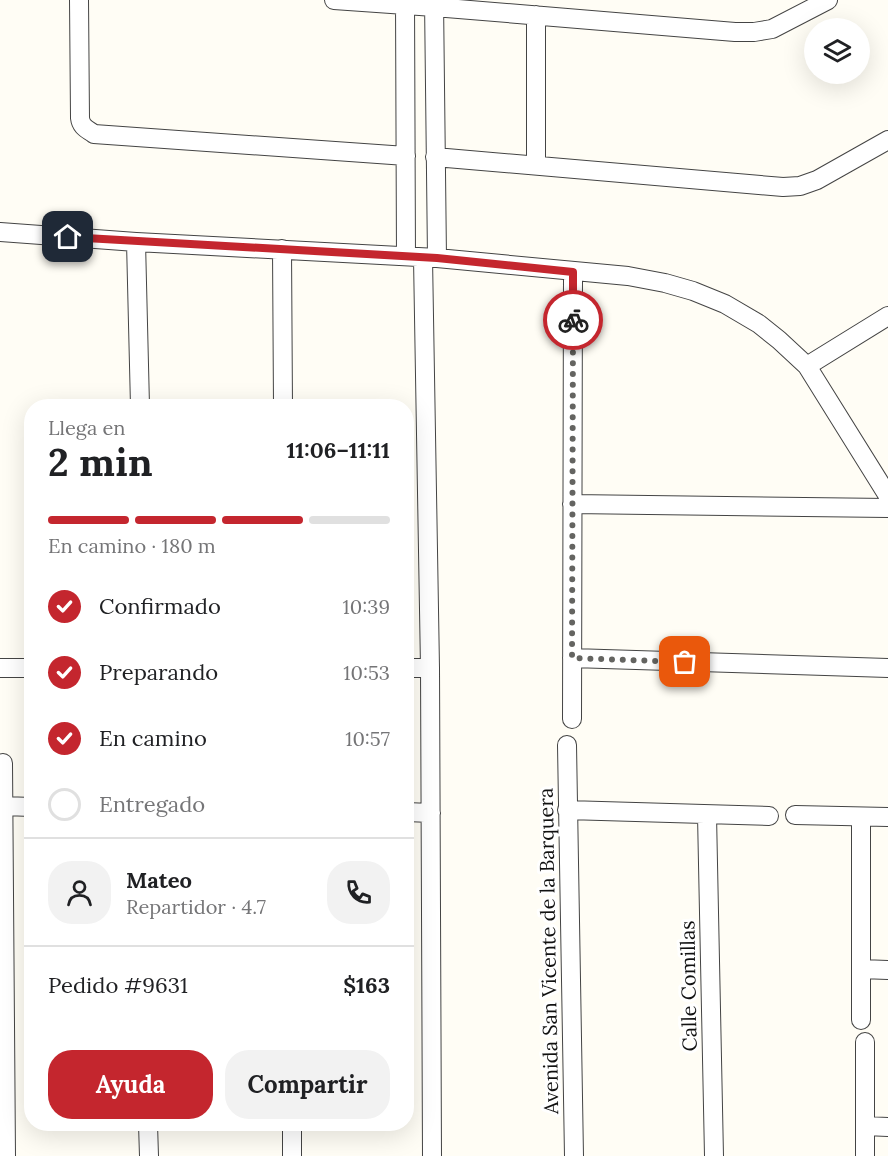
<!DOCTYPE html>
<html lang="es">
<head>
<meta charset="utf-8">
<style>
  body { margin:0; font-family:Lora,serif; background:#f2f2f2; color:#202124; height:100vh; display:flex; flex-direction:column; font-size:22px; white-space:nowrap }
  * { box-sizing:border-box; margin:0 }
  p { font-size:20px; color:#757577 }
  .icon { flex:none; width:33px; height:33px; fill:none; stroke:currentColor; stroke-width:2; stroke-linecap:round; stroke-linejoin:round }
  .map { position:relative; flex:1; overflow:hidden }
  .drawer { position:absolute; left:24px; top:399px; width:390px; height:732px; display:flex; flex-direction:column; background:#fff; border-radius:24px; box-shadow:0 6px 24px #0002 }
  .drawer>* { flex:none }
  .tools { position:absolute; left:804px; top:18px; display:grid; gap:12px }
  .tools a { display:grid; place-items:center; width:66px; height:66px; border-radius:50%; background:#fff; box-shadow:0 6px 24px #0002; font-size:30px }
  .pin { position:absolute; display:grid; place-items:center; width:51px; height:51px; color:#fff; margin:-26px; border-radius:12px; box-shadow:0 3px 9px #0006 }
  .courier { position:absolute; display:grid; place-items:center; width:60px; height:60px; margin:-30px; border:4px solid #c4262e; border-radius:50%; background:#fff; color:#222; box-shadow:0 2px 8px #0007 }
  .headline em { font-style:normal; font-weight:700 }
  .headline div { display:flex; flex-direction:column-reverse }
  .headline { display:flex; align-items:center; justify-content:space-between; height:102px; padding:0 24px }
  h1 { font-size:39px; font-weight:700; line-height:45px }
  .bar { display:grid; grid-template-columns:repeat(4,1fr); gap:9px 6px; align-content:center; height:72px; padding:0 24px }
  .bar i { height:8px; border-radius:4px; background:#e0e0e0 }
  .bar .active { background:#c4262e }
  .bar p { grid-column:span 4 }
  .line { display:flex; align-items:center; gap:15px; padding:0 24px; border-top:2px solid #e0e0e0 }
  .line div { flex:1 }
  .round { display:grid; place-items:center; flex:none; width:63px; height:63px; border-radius:24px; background:#f2f2f2 }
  ol { padding:0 24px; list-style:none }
  li { display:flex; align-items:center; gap:18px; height:66px }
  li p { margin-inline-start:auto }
  li .icon { padding:6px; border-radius:50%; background:#c4262e; color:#fff; stroke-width:4 }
  li:last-child { color:#757577 }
  li i { width:33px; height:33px; border:3px solid #e0e0e0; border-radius:50% }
  .button { display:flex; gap:12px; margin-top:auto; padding:12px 24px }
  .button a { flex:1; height:69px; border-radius:24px; background:#c4262e; color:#fff; font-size:24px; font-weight:700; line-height:69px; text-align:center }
  .button a+a { background:#f2f2f2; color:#202124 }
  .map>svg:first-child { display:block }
</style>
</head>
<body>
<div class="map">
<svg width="888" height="1156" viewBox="0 0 888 1156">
  <rect width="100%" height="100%" fill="#fffdf5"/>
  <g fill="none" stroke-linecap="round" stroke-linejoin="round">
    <defs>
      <path id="street" d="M79 0 80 118C81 127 87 129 94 134L406 156
        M334 0 434 7 735 32H754L772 29 828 0
        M405 0 406 256
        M434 0 437 258
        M536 15V165
        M435 157 783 187 800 186 817 180 888 140
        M0 232 136 242 437 258 628 276 665 283 693 291 725 304 759 324 779 340 807 366 888 496
        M136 242 140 406
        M282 249 283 406
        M423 258 430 668 432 1156
        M807 366 888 316
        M572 504 888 508
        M572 658 888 668
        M0 668H32
        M406 668H430
        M572 719 573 272
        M567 745 574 1156
        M3 763 6 1156
        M3 806 32 807
        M567 810 769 816
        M406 812 431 813
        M707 815 714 1156
        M795 815 888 817
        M861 817V1020
        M861 969 888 970
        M865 1042V1156
        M148 1124 149 1156
        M292 1124V1156
        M865 1126 888 1127"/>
    </defs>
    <use href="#street" stroke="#444" stroke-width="20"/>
    <use href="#street" stroke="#fff" stroke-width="18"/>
  </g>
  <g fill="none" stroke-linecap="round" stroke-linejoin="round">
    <path stroke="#646461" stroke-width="6" stroke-dasharray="0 10.8" d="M573 320 572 658 685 662"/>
    <path stroke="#c4262e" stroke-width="8" d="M68 237 437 258 573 272V320"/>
  </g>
  <g text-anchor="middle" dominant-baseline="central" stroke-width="6" stroke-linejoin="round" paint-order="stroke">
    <g font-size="20" fill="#111" stroke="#fff">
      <text transform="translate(548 951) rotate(-91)">Avenida San Vicente de la Barquera</text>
      <text transform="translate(688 986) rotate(-91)">Calle Comillas</text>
    </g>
  </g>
</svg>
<div class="tools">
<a><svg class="icon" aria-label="layers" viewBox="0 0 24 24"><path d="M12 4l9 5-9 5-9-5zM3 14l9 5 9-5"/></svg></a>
</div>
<div class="pin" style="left:685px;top:662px;background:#ea580c"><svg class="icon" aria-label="bag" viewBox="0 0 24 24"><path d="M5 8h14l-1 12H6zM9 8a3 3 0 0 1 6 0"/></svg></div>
<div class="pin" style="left:68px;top:237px;background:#1f2937"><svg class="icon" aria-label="home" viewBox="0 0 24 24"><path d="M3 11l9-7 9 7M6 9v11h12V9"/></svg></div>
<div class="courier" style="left:573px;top:320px"><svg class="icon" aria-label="bike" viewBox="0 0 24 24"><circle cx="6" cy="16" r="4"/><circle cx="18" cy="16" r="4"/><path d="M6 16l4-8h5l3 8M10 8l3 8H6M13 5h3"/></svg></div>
<section class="drawer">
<div class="headline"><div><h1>2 min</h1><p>Llega en</p></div><em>11:06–11:11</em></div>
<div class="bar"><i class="active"></i><i class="active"></i><i class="active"></i><i></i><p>En camino · 180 m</p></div>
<ol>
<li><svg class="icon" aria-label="check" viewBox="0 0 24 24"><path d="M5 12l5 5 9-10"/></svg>Confirmado<p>10:39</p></li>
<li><svg class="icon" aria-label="check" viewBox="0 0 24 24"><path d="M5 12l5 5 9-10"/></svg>Preparando<p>10:53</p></li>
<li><svg class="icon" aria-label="check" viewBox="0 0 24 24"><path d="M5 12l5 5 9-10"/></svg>En camino<p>10:57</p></li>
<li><i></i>Entregado</li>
</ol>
<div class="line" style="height:108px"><a class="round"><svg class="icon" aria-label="person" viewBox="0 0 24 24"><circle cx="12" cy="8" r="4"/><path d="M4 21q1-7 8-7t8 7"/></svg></a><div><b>Mateo</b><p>Repartidor · 4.7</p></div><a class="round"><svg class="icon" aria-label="phone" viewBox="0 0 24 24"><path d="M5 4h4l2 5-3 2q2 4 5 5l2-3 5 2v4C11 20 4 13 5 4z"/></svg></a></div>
<div class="line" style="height:78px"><div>Pedido #9631</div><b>$163</b></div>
<div class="button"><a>Ayuda</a><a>Compartir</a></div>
</section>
</div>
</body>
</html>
